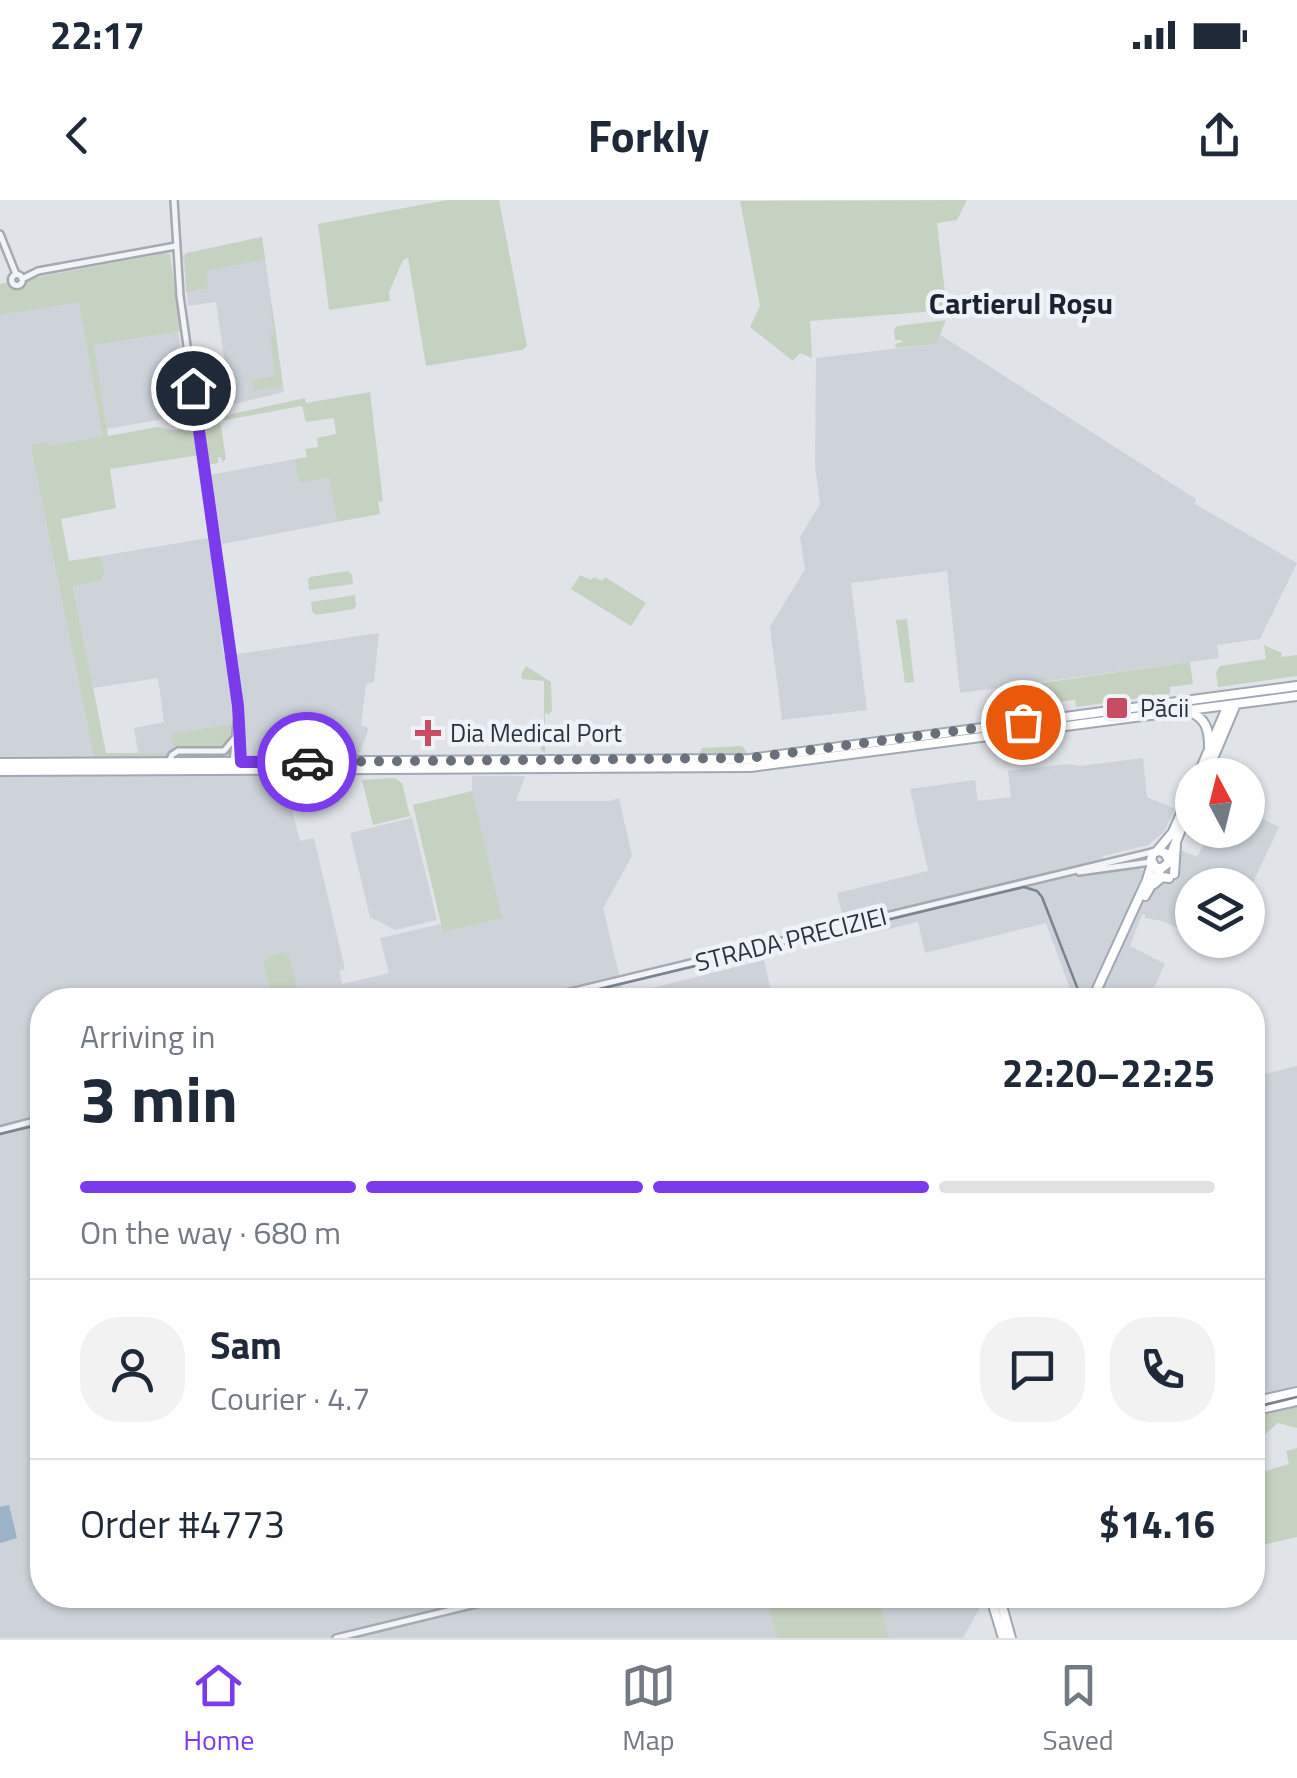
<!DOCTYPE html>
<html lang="en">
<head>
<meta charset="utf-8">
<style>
  body { margin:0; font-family:"Titillium Web",sans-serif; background:#f2f2f3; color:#1f2937; height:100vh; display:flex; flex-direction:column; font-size:38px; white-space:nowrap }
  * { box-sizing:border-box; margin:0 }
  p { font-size:32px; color:#747a83 }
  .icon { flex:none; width:55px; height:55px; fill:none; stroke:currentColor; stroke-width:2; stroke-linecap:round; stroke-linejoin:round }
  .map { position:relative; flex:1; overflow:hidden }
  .details { position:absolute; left:30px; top:788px; width:1235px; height:620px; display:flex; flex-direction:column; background:#fff; border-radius:40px; box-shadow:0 2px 8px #0004 }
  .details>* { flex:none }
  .needle { width:65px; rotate:353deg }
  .buttons { position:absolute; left:1175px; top:558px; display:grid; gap:20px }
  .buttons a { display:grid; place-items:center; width:90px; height:90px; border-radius:50%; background:#fff; box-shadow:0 2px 8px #0004; font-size:50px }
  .pin { position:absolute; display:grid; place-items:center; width:85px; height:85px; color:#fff; margin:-42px; border:5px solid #fff; border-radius:50%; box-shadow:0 2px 10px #0007 }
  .courier { position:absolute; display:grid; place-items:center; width:100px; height:100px; margin:-50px; border:8px solid #7c3aed; border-radius:50%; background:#fff; color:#222; box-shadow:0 2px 12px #0007 }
  .head em { font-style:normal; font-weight:700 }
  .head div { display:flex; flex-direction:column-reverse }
  .head { display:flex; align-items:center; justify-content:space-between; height:170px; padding:0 50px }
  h1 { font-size:65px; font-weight:700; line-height:75px }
  .bar { display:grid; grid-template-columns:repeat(4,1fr); gap:15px 10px; align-content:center; height:120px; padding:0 50px }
  .bar i { height:12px; border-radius:8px; background:#e0e1e3 }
  .bar .current { background:#7c3aed }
  .bar p { grid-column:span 4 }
  .line { display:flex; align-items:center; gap:25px; padding:0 50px; border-top:2px solid #e0e1e3 }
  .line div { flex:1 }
  .round { display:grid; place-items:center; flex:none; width:105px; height:105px; border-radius:40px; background:#f2f2f3 }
  .status { display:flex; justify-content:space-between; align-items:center; height:70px; padding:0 50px; background:#fff; direction:ltr }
  .status svg { height:28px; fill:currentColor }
  header { display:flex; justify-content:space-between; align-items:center; height:130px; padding:0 50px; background:#fff; font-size:45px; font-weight:700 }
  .tab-bar { display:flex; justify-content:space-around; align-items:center; height:140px; border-top:2px solid #e0e1e3; background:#fff; font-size:28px; color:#747a83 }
  .tab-bar a { display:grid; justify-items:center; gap:5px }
  .tab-bar .current { color:#7c3aed }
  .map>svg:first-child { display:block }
</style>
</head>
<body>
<div class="status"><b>22:17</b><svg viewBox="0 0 49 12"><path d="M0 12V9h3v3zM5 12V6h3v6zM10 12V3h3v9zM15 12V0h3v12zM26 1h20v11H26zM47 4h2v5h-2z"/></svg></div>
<header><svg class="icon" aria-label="back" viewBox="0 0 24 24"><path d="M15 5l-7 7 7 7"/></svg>Forkly<svg class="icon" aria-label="share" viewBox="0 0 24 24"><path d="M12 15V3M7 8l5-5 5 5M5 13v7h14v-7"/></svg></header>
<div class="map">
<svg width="1297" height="1438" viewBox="0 0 1297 1438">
  <rect width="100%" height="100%" fill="#e0e3e8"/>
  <path fill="#ced3da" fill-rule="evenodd" d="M262 37 284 192 231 205 216 102 188 106 183 56 186 53Z
    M79 101 102 237 48 246 47 242 30 246 93 553H138L134 528 164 522 158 478 93 488 73 385 103 378 105 374 101 356 208 338 222 429 221 438 224 456 379 433 374 482 366 484 361 525 369 528 351 576 284 577 300 641 314 638 345 769 339 771 342 784 389 773 380 738 441 724 443 731 472 591V576H525L516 601H609L619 598 632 656 603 708 624 795 764 760 773 800H42V1395H801L769 1403 777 1438H0V115ZM171 534 228 542 221 549 175 548Z
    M178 131 191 214 107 229 93 144Z
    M939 134 1196 299 1195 304 1297 363 1260 439 1217 445 1219 458 960 493 947 371 851 383 867 510 782 520 770 427 805 369 800 337 820 304 815 266 816 158 935 144Z
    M295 259 300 282 328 277 337 322 222 344 210 275Z
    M1143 558 1147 597 1175 609 1164 632 1148 645 1103 656 1107 670 1137 668 1164 681 1180 650 1197 657 1212 630H1248V612L1279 627 1248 693V685H1192V735L1162 721 1145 718V715L1142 714 1130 746 1165 764 1151 795 1161 800H1074L1046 723 925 753 918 722 848 739 837 693 928 671 910 589 975 580 978 601 1011 597 1008 571 1068 564 1080 566Z
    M412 618 437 720 395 730 370 717 350 633Z
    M1297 866V1186L1253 1197V877Z
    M879 1395H980L983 1402 963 1438H889Z"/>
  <path fill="#c6d2c1" d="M447 0H499L527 146 522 150 426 166 408 58 403 60 389 92 390 101 329 110 318 24Z
    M967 0 957 20 937 23 947 110 810 121 812 158 800 153 793 161 750 127 760 106 740 1Z
    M262 37 265 59 206 71 208 88 186 92 185 54Z
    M166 53 170 54 181 131 94 145 108 236 157 227 172 230 191 229 196 233 200 255 110 269 116 308 61 319 69 361 101 356 105 374 101 380 73 386 106 553H169L164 559 97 560 94 558 30 245 48 242 49 246 102 236 79 102 0 115V84Z
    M270 106H272L283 186 254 191 252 180 275 176 270 135 274 134Z
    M946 120 936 144 896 148 895 144 902 142 901 140H895L894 130 897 126Z
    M370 192 383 301 378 302 380 314 337 322 328 277 299 283 295 259 307 257 305 249 318 247 317 238 336 234 334 218 306 222 302 206 220 221 226 259 222 262 221 257H218V263L209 265 205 226 209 219 305 198 306 203Z
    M348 371 352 375 353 384 309 390 308 380 310 377Z
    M580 375 591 380 594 377 602 381 605 377 646 403 631 426 571 389Z
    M355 395 356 405 354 409 316 415 312 411 311 402Z
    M907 419 914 482 905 483 896 420Z
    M1264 445 1282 453 1281 457 1297 455V476L1218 487 1216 473 1220 466 1266 459Z
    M1190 462 1193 484 1170 487V494L1076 507 1075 500 1058 502V509L1038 512 1034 484Z
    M526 466 551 482 552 510 549 515 545 513V553L541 550V532L544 531V481L522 479 521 475Z
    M232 524 228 542 222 549H179L173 545 171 534Z
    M742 546 749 555 702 556 699 553 702 548Z
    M394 578 402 583 410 616 373 625 362 580Z
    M472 591 502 718 443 732 413 605Z
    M284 752 289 755 300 800H272L263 761 269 759 268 756Z
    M1297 1204V1228L1278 1223 1253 1244 1252 1214Z
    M1297 1248V1337L1254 1347 1252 1343 1253 1252 1258 1273 1289 1264 1286 1251Z
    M801 1395H879L889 1438H777L768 1403Z"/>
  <path fill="#9cb2c7" d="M9 1305 17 1338 0 1343V1307Z"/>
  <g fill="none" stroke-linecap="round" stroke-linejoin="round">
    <defs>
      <path id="minor" d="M174 0 180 96 239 516 241 562
        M0 34 16 74
        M11.5 80a5.5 5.5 0 1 1 11 0a5.5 5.5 0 1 1-11 0Z
        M22 79 38 71 176 46
        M169 562 172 555 178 551H224L234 539
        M233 562 237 523
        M1079 672 1151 662
        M537 800 1152 652
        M0 930 42 919
        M336 1438 513 1395"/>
      <path id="major" d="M1188 511C1206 518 1209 529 1209 547
        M0 563 750 559 1297 486
        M0 571 751 567 1297 496
        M1198 575 1228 505
        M1206 575 1236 504
        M1157 651 1173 632 1192 588
        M1168 659 1165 653 1159 651 1153 653 1151 660 1156 668H1162L1167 664 1192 602
        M1174 674 1176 644
        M1154 684 1162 677 1169 678
        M1145 696 1161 668
        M1092 800 1147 680 1152 663
        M1252 1202 1297 1192
        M1252 1211 1297 1201
        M990 1395 1003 1438
        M999 1395 1011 1438"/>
    </defs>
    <use href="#minor" stroke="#a5aab2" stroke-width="10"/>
    <use href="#major" stroke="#a0a8b3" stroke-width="12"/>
    <use href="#minor" stroke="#f2f4f7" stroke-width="5"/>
    <use href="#major" stroke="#fff" stroke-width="8"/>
    <path stroke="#7a8491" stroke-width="2.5" d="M554 800 1024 687 1037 691 1042 697 1082 800
      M0 934 42 924
      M1252 1208 1297 1197"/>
  </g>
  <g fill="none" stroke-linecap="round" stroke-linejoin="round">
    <path stroke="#69707a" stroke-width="10" stroke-dasharray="0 18" d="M307 562 750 558 1023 522"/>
    <path stroke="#7c3aed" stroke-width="12" d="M193 188 238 506 241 562H307"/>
  </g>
  <g fill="#c74b62" stroke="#eff2f6" stroke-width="4">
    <rect x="1105" y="496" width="24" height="24" rx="5"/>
    <path d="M423 518h10v10h10v10h-10v10h-10v-10h-10v-10h10z"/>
  </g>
  <g text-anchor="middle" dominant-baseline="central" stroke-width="9" stroke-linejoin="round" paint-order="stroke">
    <g font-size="25" fill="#29323f" stroke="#eff2f6" text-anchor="start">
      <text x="1140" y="508">Păcii</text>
      <text x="450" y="533">Dia Medical Port</text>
    </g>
    <g font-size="25" fill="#29323f" stroke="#eff2f6">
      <text transform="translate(791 739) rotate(-14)">STRADA PRECIZIEI</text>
    </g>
    <g font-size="30" font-weight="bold" fill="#1b2330" stroke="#eff2f6">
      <text x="1021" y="103">Cartierul Roșu</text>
    </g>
  </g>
</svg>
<div class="buttons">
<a><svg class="needle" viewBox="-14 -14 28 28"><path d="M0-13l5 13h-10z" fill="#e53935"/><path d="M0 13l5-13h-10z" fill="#747a83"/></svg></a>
<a><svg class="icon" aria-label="layers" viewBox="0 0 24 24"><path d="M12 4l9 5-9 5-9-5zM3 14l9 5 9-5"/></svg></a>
</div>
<div class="pin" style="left:1023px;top:522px;background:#ea580c"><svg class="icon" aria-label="bag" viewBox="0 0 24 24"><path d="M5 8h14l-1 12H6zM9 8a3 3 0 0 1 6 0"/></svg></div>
<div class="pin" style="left:193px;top:188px;background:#1f2937"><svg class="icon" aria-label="home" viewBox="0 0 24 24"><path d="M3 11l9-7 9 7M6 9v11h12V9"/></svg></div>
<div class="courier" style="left:307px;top:562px"><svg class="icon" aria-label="car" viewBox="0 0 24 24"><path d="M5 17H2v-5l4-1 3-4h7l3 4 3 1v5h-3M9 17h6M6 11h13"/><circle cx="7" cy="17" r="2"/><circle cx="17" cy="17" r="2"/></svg></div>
<section class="details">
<div class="head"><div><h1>3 min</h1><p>Arriving in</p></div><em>22:20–22:25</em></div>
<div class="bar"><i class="current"></i><i class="current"></i><i class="current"></i><i></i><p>On the way · 680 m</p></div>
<div class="line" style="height:180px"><a class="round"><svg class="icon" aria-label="person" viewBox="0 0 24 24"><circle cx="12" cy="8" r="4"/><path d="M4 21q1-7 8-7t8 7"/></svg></a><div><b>Sam</b><p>Courier · 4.7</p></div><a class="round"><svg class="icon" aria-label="chat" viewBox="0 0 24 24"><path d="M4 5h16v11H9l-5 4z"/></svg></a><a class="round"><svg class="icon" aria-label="phone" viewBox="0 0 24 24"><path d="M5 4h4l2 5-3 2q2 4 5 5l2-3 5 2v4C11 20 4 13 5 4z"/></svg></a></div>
<div class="line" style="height:130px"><div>Order #4773</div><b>$14.16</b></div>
</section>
</div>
<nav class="tab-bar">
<a class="current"><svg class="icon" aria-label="home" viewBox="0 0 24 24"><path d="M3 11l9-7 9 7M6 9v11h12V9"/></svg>Home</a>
<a><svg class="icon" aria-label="map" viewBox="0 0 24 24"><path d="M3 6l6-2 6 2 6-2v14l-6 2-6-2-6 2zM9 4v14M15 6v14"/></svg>Map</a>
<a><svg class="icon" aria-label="saved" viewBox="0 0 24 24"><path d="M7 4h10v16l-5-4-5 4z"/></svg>Saved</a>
</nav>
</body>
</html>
